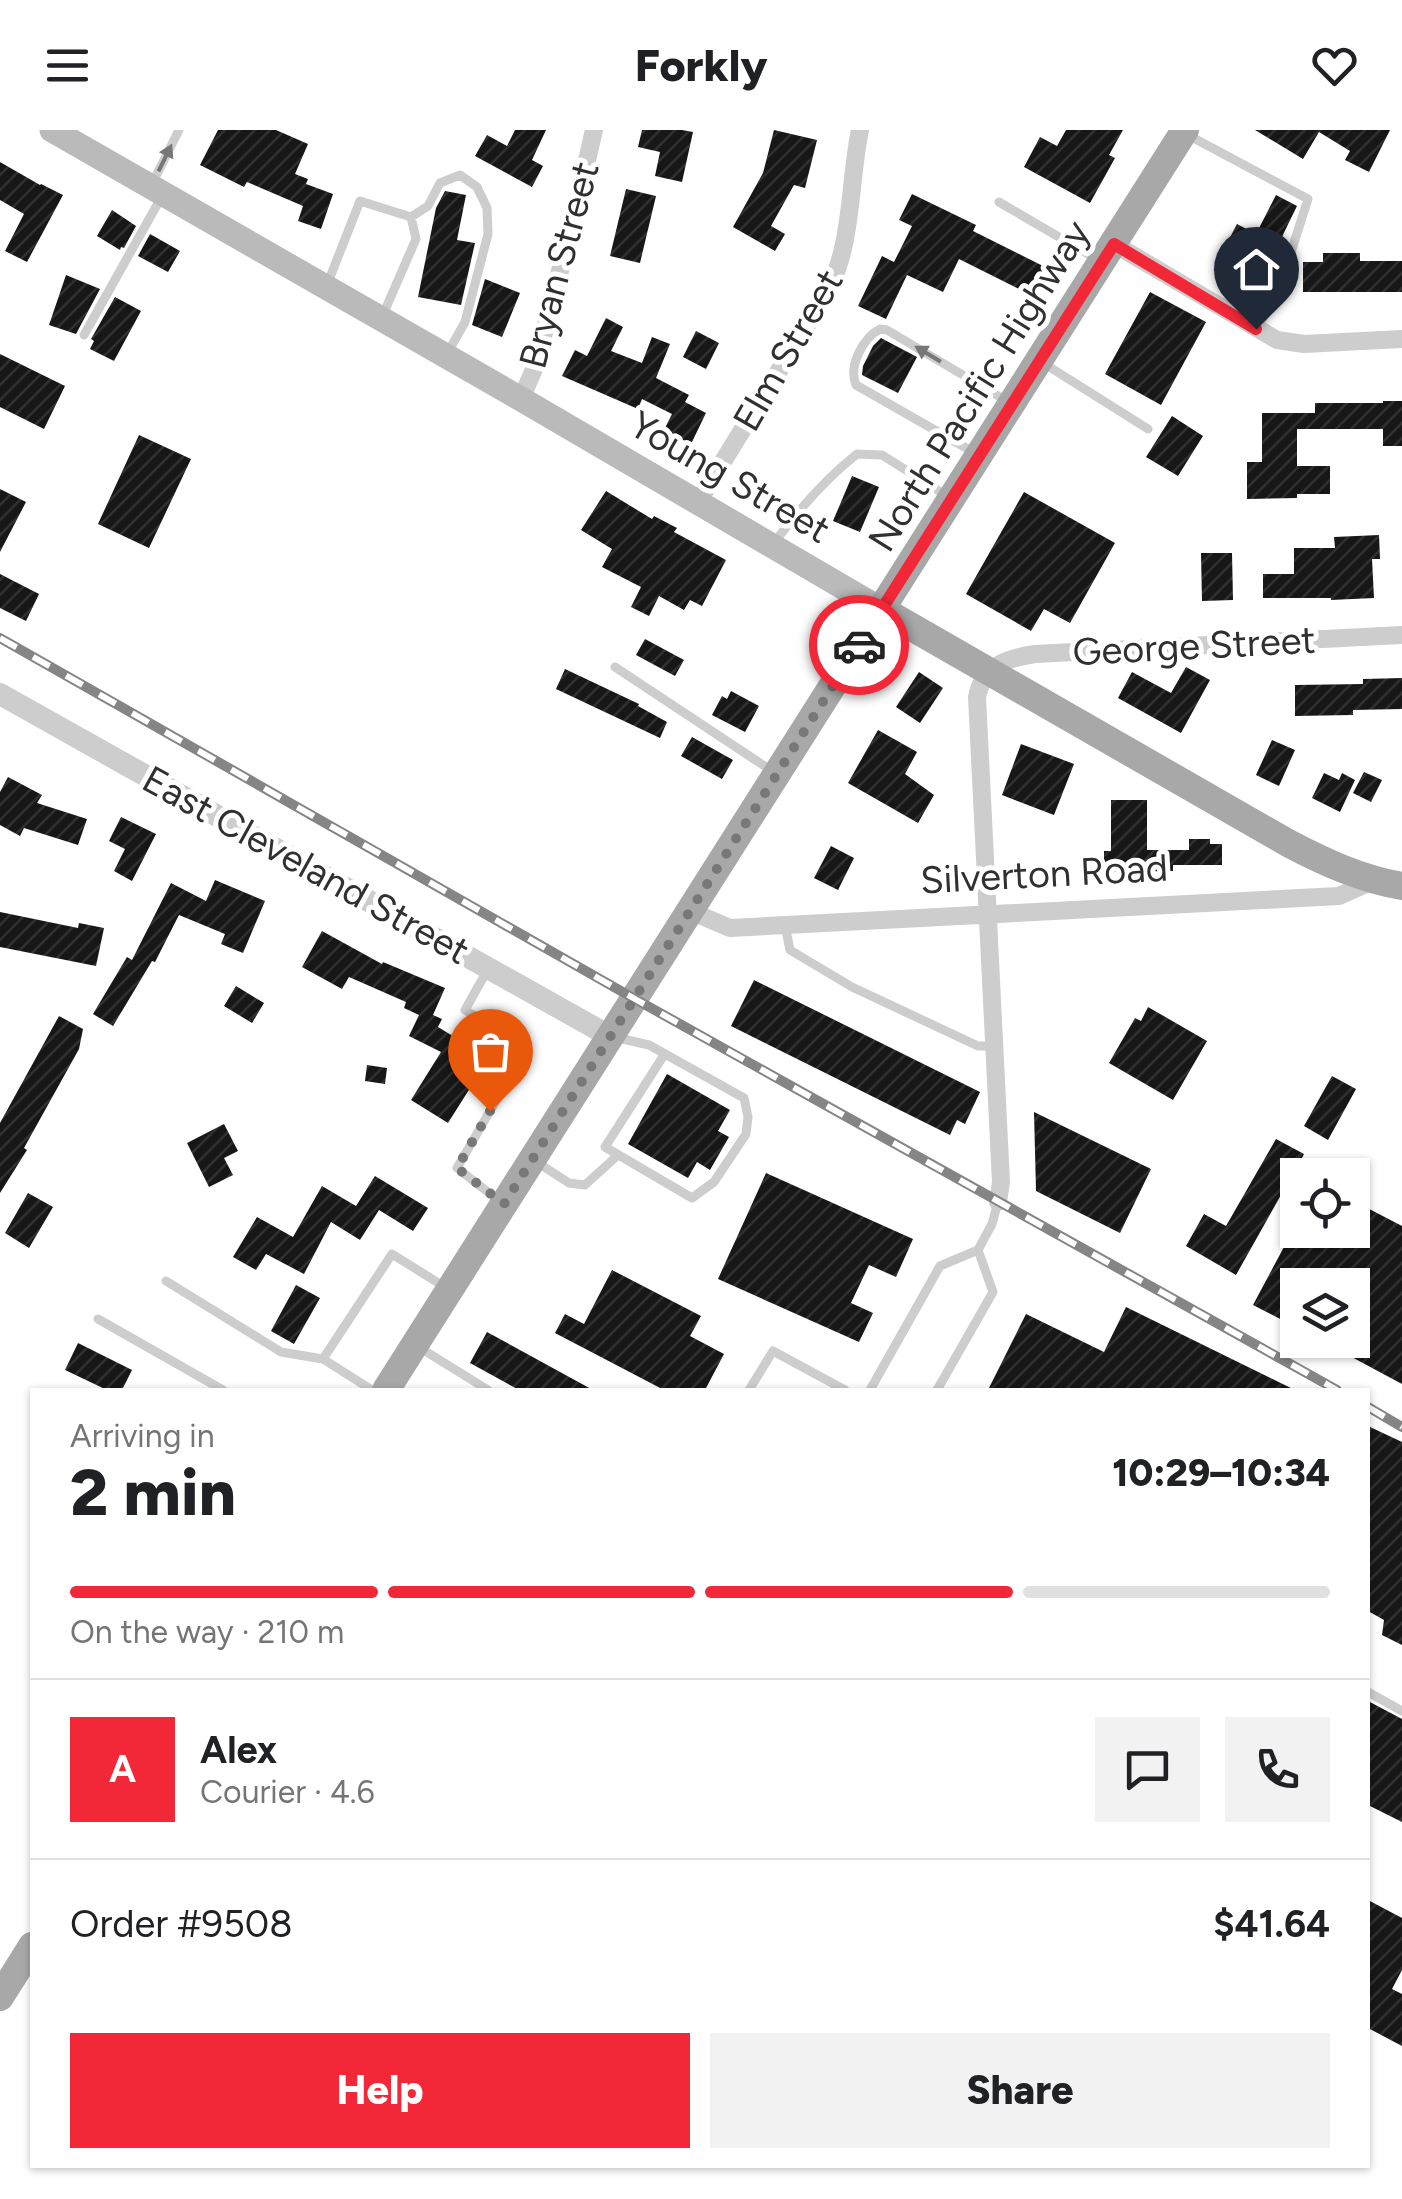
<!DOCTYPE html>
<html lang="en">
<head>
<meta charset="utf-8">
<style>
  body { margin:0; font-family:Figtree,sans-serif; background:#f2f2f2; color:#202124; height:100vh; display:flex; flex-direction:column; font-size:38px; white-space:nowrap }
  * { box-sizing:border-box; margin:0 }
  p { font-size:32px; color:#757577 }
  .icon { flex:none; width:55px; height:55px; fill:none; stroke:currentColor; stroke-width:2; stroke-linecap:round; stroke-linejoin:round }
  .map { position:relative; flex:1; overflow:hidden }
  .sheet { position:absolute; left:30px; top:1258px; width:1340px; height:780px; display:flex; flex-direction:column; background:#fff; border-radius:0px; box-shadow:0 2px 8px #0004 }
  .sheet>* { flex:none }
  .controls { position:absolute; left:1280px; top:1028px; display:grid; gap:20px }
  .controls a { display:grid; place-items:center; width:90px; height:90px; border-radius:0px; background:#fff; box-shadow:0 2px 8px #0004; font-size:50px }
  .pin { position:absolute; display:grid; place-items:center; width:85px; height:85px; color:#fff; margin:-102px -42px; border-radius:50% 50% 50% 0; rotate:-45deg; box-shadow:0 0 10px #0007 }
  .pin .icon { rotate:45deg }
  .courier { position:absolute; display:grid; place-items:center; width:100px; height:100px; margin:-50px; border:8px solid #f22838; border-radius:50%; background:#fff; color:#222; box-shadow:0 2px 12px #0007 }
  .overview em { font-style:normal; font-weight:800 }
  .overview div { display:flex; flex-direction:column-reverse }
  .overview { display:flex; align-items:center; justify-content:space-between; height:170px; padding:0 40px }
  h1 { font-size:65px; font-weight:800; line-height:75px }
  .bar { display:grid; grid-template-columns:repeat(4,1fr); gap:15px 10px; align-content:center; height:120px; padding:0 40px }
  .bar i { height:12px; border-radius:8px; background:#e0e0e0 }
  .bar .on { background:#f22838 }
  .bar p { grid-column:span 4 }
  .line { display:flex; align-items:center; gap:25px; padding:0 40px; border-top:2px solid #e0e0e0 }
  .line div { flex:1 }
  .round { display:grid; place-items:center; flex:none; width:105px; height:105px; border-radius:0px; background:#f2f2f2 }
  .button { display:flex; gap:20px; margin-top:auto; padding:20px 40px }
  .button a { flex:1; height:115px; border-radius:0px; background:#f22838; color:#fff; font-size:40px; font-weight:800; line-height:115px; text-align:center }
  .button a+a { background:#f2f2f2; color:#202124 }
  header { display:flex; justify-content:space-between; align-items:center; height:130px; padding:0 40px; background:#fff; font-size:45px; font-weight:800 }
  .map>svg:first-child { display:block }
</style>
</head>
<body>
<header><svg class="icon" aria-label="menu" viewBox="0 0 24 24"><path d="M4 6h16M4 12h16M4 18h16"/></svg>Forkly<svg class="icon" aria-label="heart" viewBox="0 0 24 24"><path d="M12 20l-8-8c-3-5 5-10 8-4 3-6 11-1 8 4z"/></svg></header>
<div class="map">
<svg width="1402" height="2069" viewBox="0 0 1402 2069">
  <defs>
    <pattern id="building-hatch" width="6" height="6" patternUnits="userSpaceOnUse" patternTransform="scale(2.5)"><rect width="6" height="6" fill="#171717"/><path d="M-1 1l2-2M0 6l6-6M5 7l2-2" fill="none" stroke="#303030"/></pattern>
  </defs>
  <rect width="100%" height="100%" fill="#fff"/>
  <path fill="url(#building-hatch)" d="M218 0H276L308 14 295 44 308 49 306 54 333 64 321 99 298 91 303 76 247 52 244 57 200 35Z
    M515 0H546L532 30 543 36 532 57 475 26 487 5 507 16Z
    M642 0H682L693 2 682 52 655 46 660 22 638 17Z
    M774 0 817 10 805 58 794 55 771 96 785 104 775 121 733 97 763 43Z
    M1066 0H1123L1109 25 1115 28 1090 73 1024 37 1040 7 1057 16Z
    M1255 0H1390L1369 42 1345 30 1350 21 1319 2 1303 29Z
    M0 32 40 55 41 54 63 65 27 132 5 121 24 84 0 70Z
    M626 59 656 66 640 133 610 126Z
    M445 61 466 65 457 110 475 113 461 175 418 167 436 78Z
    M912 64 976 95 973 101 1049 139 1035 167 959 129 943 162 907 145 886 189 858 176 882 126 894 132 912 96 899 90Z
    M1276 65 1297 76 1277 117 1281 119 1264 151 1267 160 1248 167 1239 143 1260 135 1225 117 1237 94 1256 104Z
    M112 80 136 96 124 118 121 117 120 120 97 106Z
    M150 104 180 121 168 142 138 126Z
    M1323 123H1360V131H1402V162H1303V132H1323Z
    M66 145 100 159 76 204 49 195Z
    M485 149 520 163 502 207 472 195Z
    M1150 162 1206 192 1161 275 1105 244Z
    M115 167 141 181 114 231 90 219 94 211 91 209Z
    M606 188 623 197 611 221 642 233 652 207 670 214 656 248 689 265 685 272 706 283 691 314 664 300 672 284 642 269 638 279 562 246 575 220 587 226Z
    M696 201 719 213 706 239 683 227Z
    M881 208 917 227 898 263 862 245 863 236 873 216Z
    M0 224 65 256 44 299 0 277Z
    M1383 271H1402V316H1383V299H1297V336H1330V364H1297V368L1247 369V332H1262V283H1315V273H1383Z
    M1172 286 1203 306 1178 346 1146 327Z
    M139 305 191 329 149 418 98 394Z
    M852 346 879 357 860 402 833 391Z
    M0 359 26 372 0 422Z
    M606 361 652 389 654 386 677 398 674 402 726 430 702 476 690 470 684 480 659 466 649 486 631 477 641 457 602 437 612 419 581 400Z
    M1024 362 1115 413 1070 493 1044 479 1031 501 966 464Z
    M1379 405 1380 429H1372L1374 468 1331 470V468H1263V444H1294V418H1335L1334 407Z
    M1201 423H1232L1233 470 1202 471Z
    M0 444 39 464 26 491 0 478Z
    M645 509 684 530 675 546 636 525Z
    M1186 537 1210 550 1181 603 1118 568 1132 542 1171 563Z
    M565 539 639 574 638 576 667 592 660 608 556 559Z
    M919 542 943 558 920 593 896 577Z
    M1402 548V579L1353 580V585L1295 586V555L1363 554V549Z
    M731 561 759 576 745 602 712 585 722 566 727 569Z
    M878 600 917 622 905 644 934 665 918 693 848 653Z
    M692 607 733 630 722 649 681 626Z
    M1272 610 1295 620 1279 656 1256 645Z
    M1021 614 1074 634 1054 685 1002 665Z
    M1364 642 1382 650 1371 672 1353 663Z
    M1324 643 1339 650 1342 643 1355 650 1340 682 1312 668Z
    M8 647 42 665 37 673 87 689 78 715 24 698 20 706 0 695V662Z
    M1111 670H1147V720H1189V709H1210V714H1222V735H1173V741L1104 742V721H1111Z
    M121 687 156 704 132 751 114 741 125 719 109 711Z
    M831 716 854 728 838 760 814 748Z
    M215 750 265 771 243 823 221 814 225 804 179 785 155 832 152 831 113 896 93 884 127 827 132 830 171 753 206 771Z
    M0 782 78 798 79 793 104 798 96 836 0 817Z
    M322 801 382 834 383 832 445 858 433 885 442 889 438 897 489 928 448 993 411 970 441 922 409 906 419 885 404 878 406 872 349 847 342 859 302 837Z
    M754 850 980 962 965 994 957 990 950 1005 731 896Z
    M236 856 264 873 252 893 224 876Z
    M1148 877 1207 911 1173 970 1109 933 1135 888 1141 891Z
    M59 886 83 899 79 919 24 1018 27 1020 0 1063V993Z
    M367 935 387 938 385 954 365 951Z
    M667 944 730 980 718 1001 729 1007 710 1040 697 1032 688 1048 628 1014Z
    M1332 946 1356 959 1328 1010 1304 996Z
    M1034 982 1151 1039 1120 1103 1036 1061Z
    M224 994 238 1021 224 1028 233 1045 209 1057 187 1013Z
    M1276 1009 1304 1024 1298 1036V1063L1286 1056 1236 1145 1186 1116 1204 1084 1226 1096Z
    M766 1043 913 1109 896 1147 869 1135 851 1173 873 1183 859 1212 718 1149Z
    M375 1046 428 1078 413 1101 379 1080 360 1110 331 1092 304 1144 266 1124 256 1140 233 1127 257 1087 293 1107 322 1056 356 1076Z
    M28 1063 53 1077 29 1118 5 1103Z
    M1352 1070 1402 1096V1254L1320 1210H1352V1155H1298V1198L1253 1175 1293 1100H1352Z
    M612 1140 701 1186 690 1206 724 1224 705 1260H664L555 1203 565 1184 584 1194Z
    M296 1155 320 1168 294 1214 271 1201Z
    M1126 1177 1295 1260H988L1026 1184 1104 1222Z
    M487 1202 593 1260H519L470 1233Z
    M78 1213 132 1240 122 1260H107L65 1240Z
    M1368 1296 1402 1312V1515L1382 1505 1384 1490 1368 1481Z
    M1368 1571 1402 1589V1692L1368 1675Z
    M1368 1770 1402 1788V1840L1392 1859 1402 1864V1916L1368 1898Z"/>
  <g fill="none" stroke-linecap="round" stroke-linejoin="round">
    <path stroke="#cdcdcd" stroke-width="9" d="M1186 4 1308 69 1278 163 1256 199
      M152 54 179 0
      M999 72 1100 131
      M327 155 360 71 411 87 428 76 440 53 460 45 477 57 487 78 488 104 465 192 447 224
      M382 187 416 109 411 87
      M84 205 162 66
      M1040 231 1148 299
      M975 323 856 255C848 236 863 208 880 199L887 200 1010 273
      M774 413C799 379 824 350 857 324L882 325 947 366
      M615 537 775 643
      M785 795 790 820 852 857 978 916H993
      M488 839 465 880 489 895 523 924 457 1038 502 1073
      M614 907 649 915 744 968 748 987 746 1004 714 1052 692 1068 605 1017 664 925
      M535 1031 569 1053 585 1055 618 1025
      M166 1151 281 1222 323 1229 372 1260
      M98 1189 223 1260
      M417 1216 488 1260
      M323 1229 392 1124 448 1159
      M749 1260 773 1221 845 1260
      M870 1260 940 1136 978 1120
      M937 1260 993 1162 978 1120 992 1094 998 1072
      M1368 1562 1402 1581"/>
    <path stroke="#cdcdcd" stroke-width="18" d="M1114 114 1277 210 1304 214 1402 209
      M521 269 535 237 574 87 594 0
      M698 372 828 161C853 112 849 53 860 0
      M690 781 730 798 1339 766 1375 750
      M998 1072 1001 1052 977 567C983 536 1007 528 1035 524L1402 505"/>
    <path stroke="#cdcdcd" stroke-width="22" d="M0 564 611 907"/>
    <path stroke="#bababa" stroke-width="25" d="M52 0 521 269 882 480"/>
    <path stroke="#a8a8a8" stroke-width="28" d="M882 480 1288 713C1324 732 1361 749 1402 756
      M386 1260 1185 0
      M0 1867 32 1816"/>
    <defs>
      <path id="rail" d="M0 508 635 869 1337 1260
        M1368 1277 1402 1297"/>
    </defs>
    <use href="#rail" stroke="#858585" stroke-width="10"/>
    <use href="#rail" stroke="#fff" stroke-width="6" stroke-dasharray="19" stroke-linecap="butt"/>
  </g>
  <defs><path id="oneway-solid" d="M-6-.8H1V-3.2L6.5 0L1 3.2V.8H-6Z" transform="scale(2.5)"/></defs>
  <g fill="#777">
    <use href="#oneway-solid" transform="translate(165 28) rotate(-64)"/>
    <use href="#oneway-solid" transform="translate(928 224) rotate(-149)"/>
  </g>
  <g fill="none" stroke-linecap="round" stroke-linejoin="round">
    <path stroke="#787878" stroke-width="10" stroke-dasharray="0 18" d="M490 981 457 1038 504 1074 859 515"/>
    <path stroke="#f22838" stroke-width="12" d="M859 515 1114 114 1256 199"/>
  </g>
  <g text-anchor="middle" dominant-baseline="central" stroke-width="10" stroke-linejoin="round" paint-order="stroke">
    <g font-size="38" fill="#303030" stroke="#fff">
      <text transform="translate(559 135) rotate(-75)">Bryan Street</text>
      <text transform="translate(788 220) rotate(-60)">Elm Street</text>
      <text transform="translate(979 256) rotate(-58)">North Pacific Highway</text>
      <text transform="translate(730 347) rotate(30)">Young Street</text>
      <text transform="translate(1194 516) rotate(-3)">George Street</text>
      <text transform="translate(306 735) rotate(29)">East Cleveland Street</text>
      <text transform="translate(1044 744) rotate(-3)">Silverton Road</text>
    </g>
  </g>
</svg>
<div class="controls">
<a><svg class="icon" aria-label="locate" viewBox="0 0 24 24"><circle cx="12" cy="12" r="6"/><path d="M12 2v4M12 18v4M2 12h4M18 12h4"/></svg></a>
<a><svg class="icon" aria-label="layers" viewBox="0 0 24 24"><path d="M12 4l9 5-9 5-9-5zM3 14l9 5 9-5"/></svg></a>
</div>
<div class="pin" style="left:490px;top:981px;background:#ea580c"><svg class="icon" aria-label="bag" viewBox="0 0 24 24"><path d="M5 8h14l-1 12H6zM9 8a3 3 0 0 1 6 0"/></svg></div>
<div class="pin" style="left:1256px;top:199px;background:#1f2937"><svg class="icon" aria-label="home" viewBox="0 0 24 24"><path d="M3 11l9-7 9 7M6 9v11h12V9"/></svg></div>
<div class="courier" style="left:859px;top:515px"><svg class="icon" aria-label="car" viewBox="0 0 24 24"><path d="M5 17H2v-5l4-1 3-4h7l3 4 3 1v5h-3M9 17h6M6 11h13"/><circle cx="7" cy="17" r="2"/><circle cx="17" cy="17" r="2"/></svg></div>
<section class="sheet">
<div class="overview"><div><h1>2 min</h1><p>Arriving in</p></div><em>10:29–10:34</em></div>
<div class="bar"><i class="on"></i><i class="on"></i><i class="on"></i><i></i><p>On the way · 210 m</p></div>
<div class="line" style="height:180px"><b class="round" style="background:#f22838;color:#fff">A</b><div><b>Alex</b><p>Courier · 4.6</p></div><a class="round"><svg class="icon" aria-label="chat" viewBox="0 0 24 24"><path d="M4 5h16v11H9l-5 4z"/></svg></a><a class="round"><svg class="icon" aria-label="phone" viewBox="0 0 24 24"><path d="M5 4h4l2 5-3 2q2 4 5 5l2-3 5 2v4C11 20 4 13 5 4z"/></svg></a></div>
<div class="line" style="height:130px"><div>Order #9508</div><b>$41.64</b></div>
<div class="button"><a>Help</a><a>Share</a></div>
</section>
</div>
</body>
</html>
